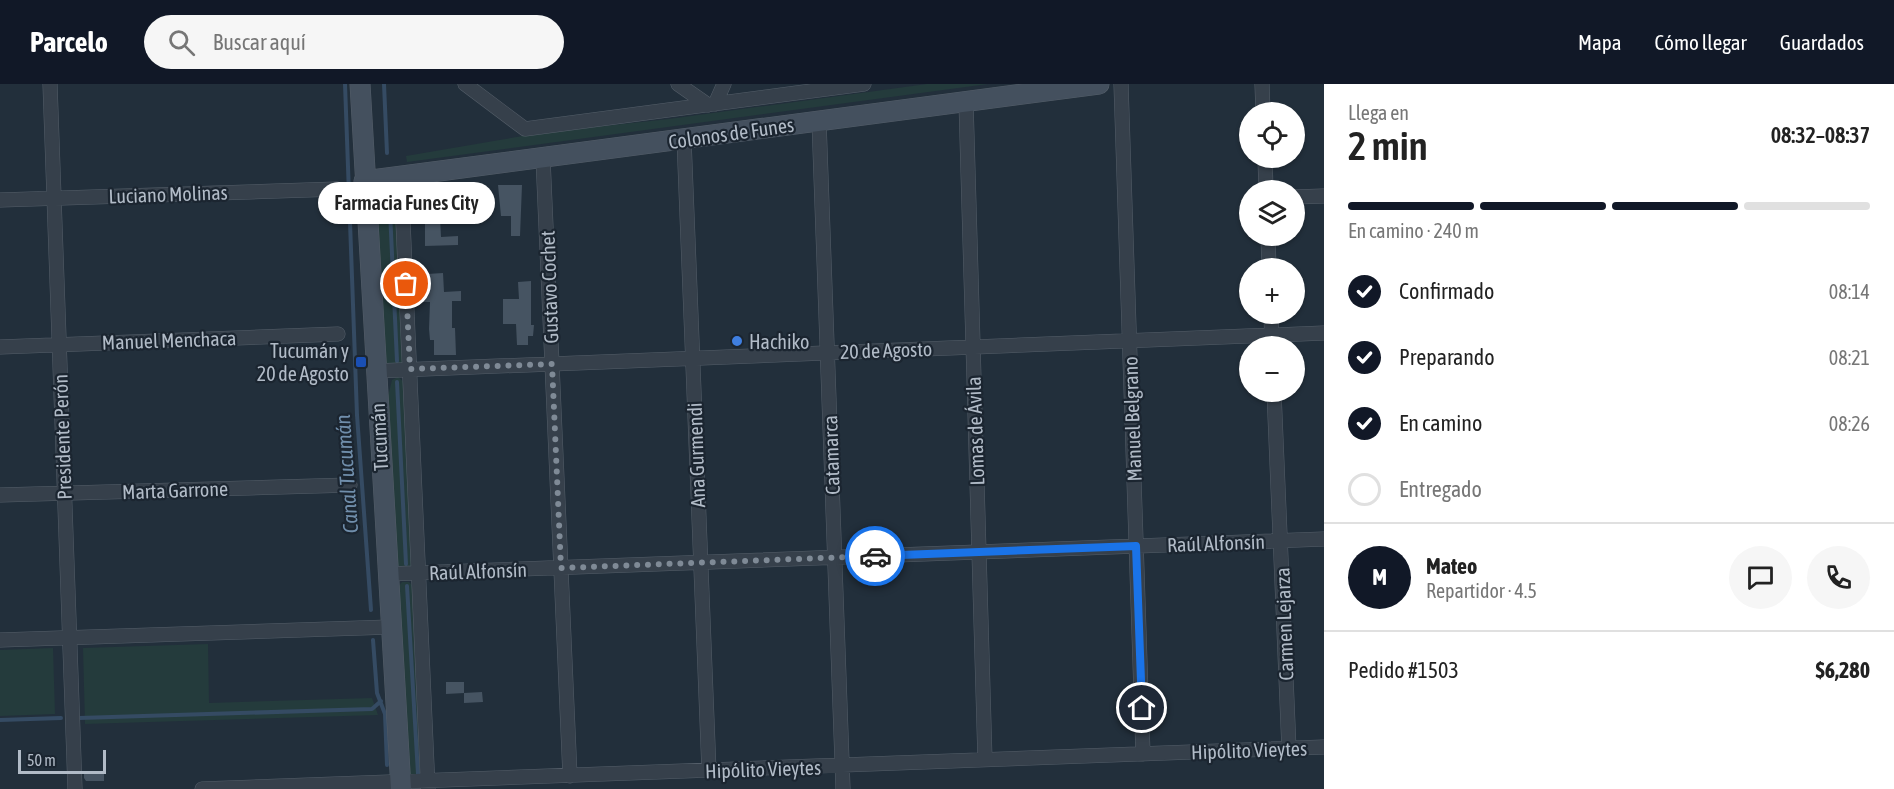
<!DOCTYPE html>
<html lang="es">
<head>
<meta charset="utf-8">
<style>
  body { margin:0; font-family:"Asap Condensed",sans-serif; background:#f6f6f6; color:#222; height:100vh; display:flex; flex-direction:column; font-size:22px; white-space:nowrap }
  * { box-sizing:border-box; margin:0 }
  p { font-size:20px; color:#767676 }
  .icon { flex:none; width:33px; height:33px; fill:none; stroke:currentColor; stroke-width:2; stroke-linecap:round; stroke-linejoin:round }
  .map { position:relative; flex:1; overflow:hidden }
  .drawer { display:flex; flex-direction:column; background:#fff; width:570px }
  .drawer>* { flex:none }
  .controls { position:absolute; left:1239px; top:18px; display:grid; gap:12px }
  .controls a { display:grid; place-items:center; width:66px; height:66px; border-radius:50%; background:#fff; box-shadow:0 2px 4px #0004; font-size:30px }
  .scale { position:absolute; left:18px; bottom:15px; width:88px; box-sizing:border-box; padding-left:6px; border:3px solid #b1bbc7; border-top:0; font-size:16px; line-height:21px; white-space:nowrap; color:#b1bbc7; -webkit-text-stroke:4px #1b2530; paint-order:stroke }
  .pin { position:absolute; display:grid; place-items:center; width:51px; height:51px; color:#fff; margin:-26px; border:3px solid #fff; border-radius:50%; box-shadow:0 2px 6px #0007 }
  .courier { position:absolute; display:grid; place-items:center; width:60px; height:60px; margin:-30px; border:4px solid #1a73e8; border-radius:50%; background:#fff; color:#222; box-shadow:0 2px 8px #0007 }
  .bubble { position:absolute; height:42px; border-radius:21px; background:#fff; box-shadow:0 2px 4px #0004; font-size:20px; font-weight:600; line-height:42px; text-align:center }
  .summary em { font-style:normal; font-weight:600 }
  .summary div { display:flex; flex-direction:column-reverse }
  .summary { display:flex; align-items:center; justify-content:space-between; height:102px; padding:0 24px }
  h1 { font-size:39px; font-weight:600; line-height:45px }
  .bar { display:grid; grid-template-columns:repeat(4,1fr); gap:9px 6px; align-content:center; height:72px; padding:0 24px }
  .bar i { height:8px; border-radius:4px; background:#e0e0e0 }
  .bar .selected { background:#111827 }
  .bar p { grid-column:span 4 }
  .line { display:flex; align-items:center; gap:15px; padding:0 24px; border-top:2px solid #e0e0e0 }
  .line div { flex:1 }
  .round { display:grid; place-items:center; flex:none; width:63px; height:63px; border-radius:32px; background:#f6f6f6 }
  ol { padding:0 24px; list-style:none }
  li { display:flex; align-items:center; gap:18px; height:66px }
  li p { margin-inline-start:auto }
  li .icon { padding:6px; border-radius:50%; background:#111827; color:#fff; stroke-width:4 }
  li:last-child { color:#767676 }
  li i { width:33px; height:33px; border:3px solid #e0e0e0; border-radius:50% }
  header { display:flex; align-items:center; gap:36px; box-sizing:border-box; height:84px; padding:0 30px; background:#111827; color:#fff }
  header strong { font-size:28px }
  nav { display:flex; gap:33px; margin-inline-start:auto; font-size:21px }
  .search { width:420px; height:54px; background:#f6f6f6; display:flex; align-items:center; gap:15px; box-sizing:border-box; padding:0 21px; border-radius:33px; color:#767676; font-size:22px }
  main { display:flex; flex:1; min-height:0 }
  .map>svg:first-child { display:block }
</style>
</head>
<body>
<header>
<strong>Parcelo</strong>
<div class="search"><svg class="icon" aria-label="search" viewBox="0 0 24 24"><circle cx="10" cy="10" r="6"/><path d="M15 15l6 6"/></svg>Buscar aquí</div>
<nav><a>Mapa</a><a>Cómo llegar</a><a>Guardados</a></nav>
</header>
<main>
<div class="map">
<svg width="1324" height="705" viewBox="0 0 1324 705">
  <rect width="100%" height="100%" fill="#222f3b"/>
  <path fill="#243b3c" d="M927 0H988L407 78 406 72 540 49 669 35Z
    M384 102H394L397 111 400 233 404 273 401 280 390 282 386 279 375 141 377 119Z
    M398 293 405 299 414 484 396 483 388 312 392 296Z
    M402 498H409L415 504 423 692 409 693 397 504Z
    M208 560 209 619 372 614 378 631 85 640 83 564Z
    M53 564 55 630 0 632V566Z"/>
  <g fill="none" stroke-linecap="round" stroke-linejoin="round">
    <path stroke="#354b63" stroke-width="4" d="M345 0 357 331 371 526
      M384 0 387 69
      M389 106 397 277
      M397 298 406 480
      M407 502 418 690
      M373 556 377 609 385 630 387 681
      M79 634 372 625 381 617
      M0 636 61 634"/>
  </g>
  <path fill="#465462" d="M498 101H522L520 152H511V132H501Z
    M444 102V113H439L441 153 458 152V161L425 162V108Z
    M443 189 444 208 461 207V217H452V244H455L456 271H434V256H430L429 245 430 218H422V208H427V190Z
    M531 197V241H534L533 252H528V261H517L516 240H503V215H519L518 198Z
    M446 598H464V609L446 610Z
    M482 608 483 618 464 619V609Z
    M104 687V697H86L84 694V688Z"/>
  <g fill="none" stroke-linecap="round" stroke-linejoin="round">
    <defs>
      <path id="street" d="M50 0 75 705
        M465 0 525 45 864 0
        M678 0 708 21
        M1121 0 1143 670
        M1262 0 1263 28
        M966 18 985 676
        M715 20 724 0
        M819 37 843 705
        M684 55 709 687
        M543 74 570 692
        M1265 74 1266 106
        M401 92 428 705
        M1294 113 1324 112
        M0 116 337 105
        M1268 152 1269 184
        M1271 230 1272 262
        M0 263 338 250
        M375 287 1324 249
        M1274 308 1289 665
        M0 411 350 401
        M388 490 1324 455
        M0 556 390 543
        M202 705 1324 663"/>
      <path id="secondary" d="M360 0 401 705
        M364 97 1099 0"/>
    </defs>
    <use href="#street" stroke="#545e69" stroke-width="15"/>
    <use href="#secondary" stroke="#545e69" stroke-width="21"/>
    <use href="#street" stroke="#36404b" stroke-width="14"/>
    <use href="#secondary" stroke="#44505e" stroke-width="20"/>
  </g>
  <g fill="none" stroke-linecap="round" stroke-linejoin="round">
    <path stroke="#7f8a96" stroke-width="6" stroke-dasharray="0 10.8" d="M406 200 410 285 552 280 561 484 875 472"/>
    <path stroke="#1a73e8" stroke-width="8" d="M875 472 1136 462 1142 624"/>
  </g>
  <circle fill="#3f7fe0" stroke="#1b2530" stroke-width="2" cx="737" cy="257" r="6"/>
  <rect fill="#1a4fb4" stroke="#1b2530" stroke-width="2" x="355" y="272" width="12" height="12" rx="3"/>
  <g text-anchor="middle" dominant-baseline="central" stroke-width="4.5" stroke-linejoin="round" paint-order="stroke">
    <g font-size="20" fill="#b1bbc7" stroke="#1b2530">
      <text transform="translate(731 49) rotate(-8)">Colonos de Funes</text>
      <text transform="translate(168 110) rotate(-2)">Luciano Molinas</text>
      <text transform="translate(549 203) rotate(-92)">Gustavo Cochet</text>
      <text transform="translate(169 256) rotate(-2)">Manuel Menchaca</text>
      <text transform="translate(886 266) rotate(-2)">20 de Agosto</text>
      <text transform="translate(1132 335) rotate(-92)">Manuel Belgrano</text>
      <text transform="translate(975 347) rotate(-92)">Lomas de Ávila</text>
      <text transform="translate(62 353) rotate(-92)">Presidente Perón</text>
      <text transform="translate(379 353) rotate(-93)">Tucumán</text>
      <text transform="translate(696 371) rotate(-92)">Ana Gurmendi</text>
      <text transform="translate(831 371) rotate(-92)">Catamarca</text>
      <text transform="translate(175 406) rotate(-2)">Marta Garrone</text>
      <text transform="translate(1216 459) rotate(-2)">Raúl Alfonsín</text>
      <text transform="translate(478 487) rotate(-2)">Raúl Alfonsín</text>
      <text transform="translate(1284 540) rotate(-92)">Carmen Lejarza</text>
      <text transform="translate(1249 666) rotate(-2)">Hipólito Vieytes</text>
      <text transform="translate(763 685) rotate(-2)">Hipólito Vieytes</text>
    </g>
    <g font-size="20" fill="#b1bbc7" stroke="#1b2530" text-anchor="start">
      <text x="749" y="257">Hachiko</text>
      <text x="349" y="266" text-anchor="end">Tucumán y<tspan x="349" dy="23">20 de Agosto</tspan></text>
    </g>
    <g font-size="21" font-style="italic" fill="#708eab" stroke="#1b2530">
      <text transform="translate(346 390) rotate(-94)">Canal Tucumán</text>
    </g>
  </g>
</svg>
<div class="controls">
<a><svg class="icon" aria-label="locate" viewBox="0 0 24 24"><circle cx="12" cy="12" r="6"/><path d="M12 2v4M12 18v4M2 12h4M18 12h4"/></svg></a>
<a><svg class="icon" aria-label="layers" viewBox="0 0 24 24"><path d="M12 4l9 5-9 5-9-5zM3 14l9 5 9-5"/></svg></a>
<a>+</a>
<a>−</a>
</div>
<div class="scale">50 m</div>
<div class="pin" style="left:406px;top:200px;background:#ea580c"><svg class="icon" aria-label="bag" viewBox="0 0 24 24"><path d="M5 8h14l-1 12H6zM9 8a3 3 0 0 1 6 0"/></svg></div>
<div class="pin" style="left:1142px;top:624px;background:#1f2937"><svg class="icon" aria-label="home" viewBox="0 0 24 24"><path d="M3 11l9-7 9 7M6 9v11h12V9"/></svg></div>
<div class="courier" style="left:875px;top:472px"><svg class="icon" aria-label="car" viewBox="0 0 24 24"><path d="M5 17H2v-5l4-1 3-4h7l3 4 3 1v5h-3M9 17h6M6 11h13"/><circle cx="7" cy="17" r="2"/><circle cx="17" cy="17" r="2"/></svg></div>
<div class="bubble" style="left:318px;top:98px;width:177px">Farmacia Funes City</div>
</div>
<section class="drawer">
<div class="summary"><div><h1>2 min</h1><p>Llega en</p></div><em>08:32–08:37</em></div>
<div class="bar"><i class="selected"></i><i class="selected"></i><i class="selected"></i><i></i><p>En camino · 240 m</p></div>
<ol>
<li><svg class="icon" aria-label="check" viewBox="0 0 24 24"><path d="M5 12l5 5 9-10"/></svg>Confirmado<p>08:14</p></li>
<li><svg class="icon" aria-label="check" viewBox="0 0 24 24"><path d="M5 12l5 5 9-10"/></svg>Preparando<p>08:21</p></li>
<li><svg class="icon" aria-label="check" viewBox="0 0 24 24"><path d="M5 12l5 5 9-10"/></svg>En camino<p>08:26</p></li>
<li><i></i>Entregado</li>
</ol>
<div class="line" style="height:108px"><b class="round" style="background:#111827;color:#fff">M</b><div><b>Mateo</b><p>Repartidor · 4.5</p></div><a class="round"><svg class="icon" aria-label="chat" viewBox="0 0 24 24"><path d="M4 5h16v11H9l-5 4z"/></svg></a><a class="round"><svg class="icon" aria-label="phone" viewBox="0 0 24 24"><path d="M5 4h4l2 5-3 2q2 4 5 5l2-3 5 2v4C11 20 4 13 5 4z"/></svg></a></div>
<div class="line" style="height:78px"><div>Pedido #1503</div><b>$6,280</b></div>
</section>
</main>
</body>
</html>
